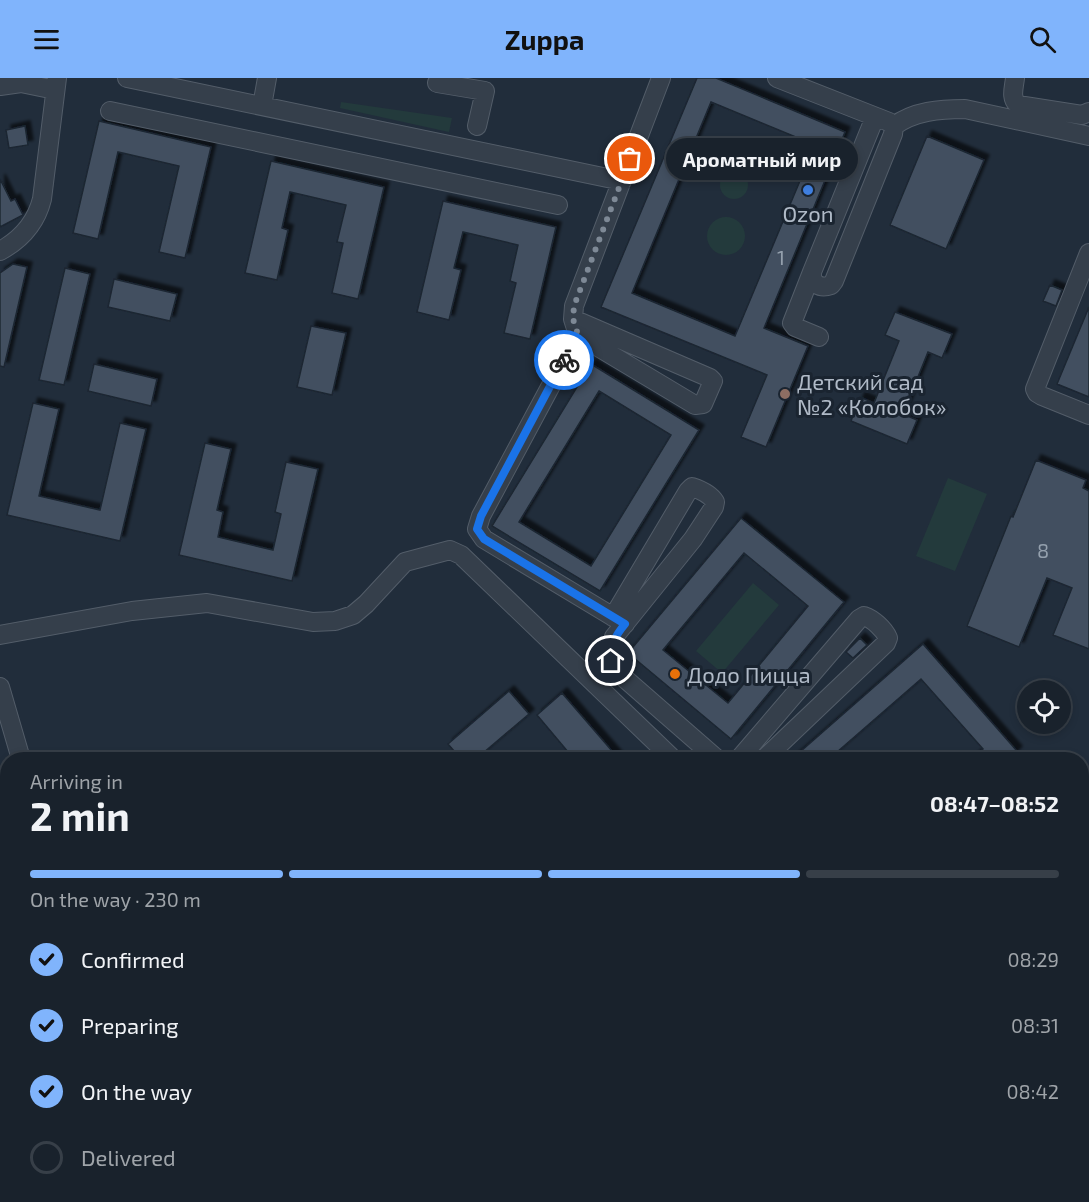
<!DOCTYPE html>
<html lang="en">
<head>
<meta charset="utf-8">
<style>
  body { margin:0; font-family:"Exo 2",sans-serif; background:#262f38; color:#f1f3f6; height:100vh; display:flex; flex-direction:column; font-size:22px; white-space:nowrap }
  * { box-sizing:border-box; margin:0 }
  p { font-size:20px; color:#9fa4a9 }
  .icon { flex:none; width:33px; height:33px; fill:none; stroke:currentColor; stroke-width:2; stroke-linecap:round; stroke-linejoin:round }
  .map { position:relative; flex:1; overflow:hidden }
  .panel { position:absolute; left:0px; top:674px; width:1089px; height:452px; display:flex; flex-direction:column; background:#19222c; border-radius:24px 24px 0 0; box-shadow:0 3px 9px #0003,0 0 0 2px #373f48 }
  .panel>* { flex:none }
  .buttons { position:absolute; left:1017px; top:602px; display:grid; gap:12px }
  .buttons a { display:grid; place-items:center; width:54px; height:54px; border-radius:50%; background:#19222c; box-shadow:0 3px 9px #0003,0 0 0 2px #373f48; font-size:30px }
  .pin { position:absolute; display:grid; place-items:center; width:51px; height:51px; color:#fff; margin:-26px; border:3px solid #fff; border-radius:50%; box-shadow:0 2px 6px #0007 }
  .courier { position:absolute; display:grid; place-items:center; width:60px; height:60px; margin:-30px; border:4px solid #1a73e8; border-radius:50%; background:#fff; color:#222; box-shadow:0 2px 8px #0007 }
  .bubble { position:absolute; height:42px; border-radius:21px; background:#19222c; box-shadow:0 3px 9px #0003,0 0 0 2px #373f48; font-size:20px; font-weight:700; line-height:42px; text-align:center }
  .overview em { font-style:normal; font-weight:700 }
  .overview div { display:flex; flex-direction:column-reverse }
  .overview { display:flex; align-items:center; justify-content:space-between; height:102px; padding:0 30px }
  h1 { font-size:39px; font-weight:700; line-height:45px }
  .bar { display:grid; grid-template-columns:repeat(4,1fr); gap:9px 6px; align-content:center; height:72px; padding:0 30px }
  .bar i { height:8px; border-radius:4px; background:#373f48 }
  .bar .current { background:#80b4fc }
  .bar p { grid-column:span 4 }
  ol { padding:0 30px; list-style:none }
  li { display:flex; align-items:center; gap:18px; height:66px }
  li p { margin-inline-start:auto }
  li .icon { padding:6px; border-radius:50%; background:#80b4fc; color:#111; stroke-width:4 }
  li:last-child { color:#9fa4a9 }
  li i { width:33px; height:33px; border:3px solid #373f48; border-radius:50% }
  header { display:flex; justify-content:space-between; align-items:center; height:78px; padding:0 30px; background:#80b4fc; color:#111; font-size:27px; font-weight:700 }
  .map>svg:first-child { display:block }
</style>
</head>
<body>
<header><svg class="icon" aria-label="menu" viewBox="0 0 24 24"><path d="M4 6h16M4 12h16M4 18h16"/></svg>Zuppa<svg class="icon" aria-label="search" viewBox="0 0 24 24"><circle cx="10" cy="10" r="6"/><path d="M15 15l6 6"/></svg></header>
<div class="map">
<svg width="1089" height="1124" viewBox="0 0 1089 1124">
  <defs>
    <filter id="shadow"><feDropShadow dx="5" dy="-5" stdDeviation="1.5" flood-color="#0009"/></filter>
  </defs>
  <rect width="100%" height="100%" fill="#212d3b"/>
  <path fill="#233a3c" d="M341 24 452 40 449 54 340 30Z
    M720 107a14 14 0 1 1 28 0a14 14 0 1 1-28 0Z
    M707 158a19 19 0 1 1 38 0a19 19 0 1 1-38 0Z
    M948 400 987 416 955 493 916 478Z
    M753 505 779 527 722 595 696 573Z"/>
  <path fill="#344963" d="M1089 910V1124H679L684 1118H1082V918Z"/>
  <path fill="#425060" stroke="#1c2632" stroke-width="1.5" fill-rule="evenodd" filter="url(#shadow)" d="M697 0H716L845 54 764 250 808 268 766 369 741 359 767 297 601 229ZM711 24 815 67 735 258 632 215Z
    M99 43 211 69 185 180 159 174 179 88 118 74 98 161 73 155Z
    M25 48 28 67 9 70 6 52Z
    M927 58 984 82 946 171 890 147Z
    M271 83 384 109 358 221 332 215 343 165 337 164 346 127 290 114 282 150 288 152 277 202 245 195Z
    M0 101 11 123 15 121 23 137 0 149Z
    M443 123 556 149 530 261 504 255 516 205 510 203 518 167 463 154 454 190 461 192 449 242 417 234Z
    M13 186 27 189 4 289 0 288V195Z
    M65 190 90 196 64 307 39 302Z
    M114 201 177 216 170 243 108 229Z
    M1050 207 1062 212 1056 228 1043 223Z
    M1089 229V319L1057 306Z
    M895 234 952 256 942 280 928 274 903 336 917 342 907 366 851 343 860 319 874 325 899 263 885 257Z
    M311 248 346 255 332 317 297 309Z
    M94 286 157 301 151 328 88 313Z
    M591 286 699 352 600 513 492 448ZM599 313 671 357 591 488 519 444Z
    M33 325 59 331 39 418 100 432 120 345 146 351 120 463 7 437Z
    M205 365 231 371 217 432 223 434 218 459 273 472 281 436 275 434 286 384 318 391 292 503 179 477Z
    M1036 382 1086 402 1083 410 1089 413V571L1053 557 1072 510 1047 500 1019 569 967 548 1011 438 1013 439Z
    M741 440 844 524 731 661 628 575ZM744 475 808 528 728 625 663 572Z
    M860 560 867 567 853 580 846 574Z
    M923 566 1017 673 1009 681H972L983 671 921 601 829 681H792Z
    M509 613 529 636 476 681H461L448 666Z
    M562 615 619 681H574L537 637Z"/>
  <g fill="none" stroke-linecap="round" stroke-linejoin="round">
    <defs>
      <path id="minor" d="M127 0 622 103
        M777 0 889 44 894 48 893 56 834 203 831 207C820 211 811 206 812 194L875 39
        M1015 0C1014 10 1010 20 1018 27L1082 37 1089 34
        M437 5 485 13 477 48
        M0 8 21 5 55 12
        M262 28 267 0
        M110 33 558 127
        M894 48C914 33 940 31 965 31L1089 58
        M0 173C22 161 36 145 42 121L57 0
        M1089 175 1035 311 1037 315 1042 318 1089 337
        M812 194 792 245 795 249 819 259
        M573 241 710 300 713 303 703 326 695 327 578 257
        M613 539 688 413 692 409C701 412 711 417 715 424L714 429 693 461 614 559C610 572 610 580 615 592L717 681
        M625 546 484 461 477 451 481 438 578 257 573 241 574 228 661 0
        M0 557 132 533 207 525 313 544 335 543 353 537 366 526 405 484 450 472 461 477 673 681
        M0 609 21 681
        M739 681 859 541 864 538C873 541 884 551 888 560L886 565 764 681
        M0 732 8 760
        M3 1055 8 1072
        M145 1118 147 1124"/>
    </defs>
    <use href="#minor" stroke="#535d69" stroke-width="20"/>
    <use href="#minor" stroke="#353f4b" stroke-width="18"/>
  </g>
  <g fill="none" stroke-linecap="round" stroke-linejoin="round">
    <path stroke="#7e8996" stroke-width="6" stroke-dasharray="0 10.8" d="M564 282 578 257 573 241 574 228 630 81"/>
    <path stroke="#1a73e8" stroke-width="8" d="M564 282 481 438 477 451 484 461 625 546C615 558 611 566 611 583"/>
  </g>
  <circle fill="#3f7fe0" stroke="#1a2430" stroke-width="2" cx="808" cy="112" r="6"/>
  <circle fill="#8d6e63" stroke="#1a2430" stroke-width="2" cx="785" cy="316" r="6"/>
  <circle fill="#e8710a" stroke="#1a2430" stroke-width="2" cx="675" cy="596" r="6"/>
  <g text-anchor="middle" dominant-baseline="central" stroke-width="6" stroke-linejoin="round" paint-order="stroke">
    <g font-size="20" fill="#94a0ad">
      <text x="781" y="179">1</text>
      <text x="1043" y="472">8</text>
    </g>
    <g font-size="22" fill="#b0bac7" stroke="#1a2430" text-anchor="start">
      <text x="808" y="135" text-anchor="middle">Ozon</text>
      <text x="797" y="303">Детский сад<tspan x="797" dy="25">№2 «Колобок»</tspan></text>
      <text x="687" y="596">Додо Пицца</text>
    </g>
  </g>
</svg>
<div class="buttons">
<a><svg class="icon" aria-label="locate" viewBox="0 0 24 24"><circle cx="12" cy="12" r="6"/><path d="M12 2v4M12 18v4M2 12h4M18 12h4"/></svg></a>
</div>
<div class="pin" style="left:630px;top:81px;background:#ea580c"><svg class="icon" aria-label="bag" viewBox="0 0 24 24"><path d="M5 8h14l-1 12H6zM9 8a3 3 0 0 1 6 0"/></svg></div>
<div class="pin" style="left:611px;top:583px;background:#1f2937"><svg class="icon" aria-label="home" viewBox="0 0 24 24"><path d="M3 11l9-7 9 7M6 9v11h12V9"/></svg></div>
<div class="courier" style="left:564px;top:282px"><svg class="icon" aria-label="bike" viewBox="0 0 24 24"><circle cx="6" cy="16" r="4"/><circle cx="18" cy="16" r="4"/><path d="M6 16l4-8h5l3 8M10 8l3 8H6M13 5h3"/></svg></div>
<div class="bubble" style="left:666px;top:60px;width:192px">Ароматный мир</div>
<section class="panel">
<div class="overview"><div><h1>2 min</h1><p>Arriving in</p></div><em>08:47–08:52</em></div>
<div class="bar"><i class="current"></i><i class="current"></i><i class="current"></i><i></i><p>On the way · 230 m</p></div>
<ol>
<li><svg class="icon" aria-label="check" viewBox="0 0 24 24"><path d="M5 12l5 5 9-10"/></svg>Confirmed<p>08:29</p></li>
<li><svg class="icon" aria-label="check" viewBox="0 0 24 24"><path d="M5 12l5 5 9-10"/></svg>Preparing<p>08:31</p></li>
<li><svg class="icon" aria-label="check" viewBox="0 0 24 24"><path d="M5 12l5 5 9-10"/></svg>On the way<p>08:42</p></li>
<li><i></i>Delivered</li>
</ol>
</section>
</div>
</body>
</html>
